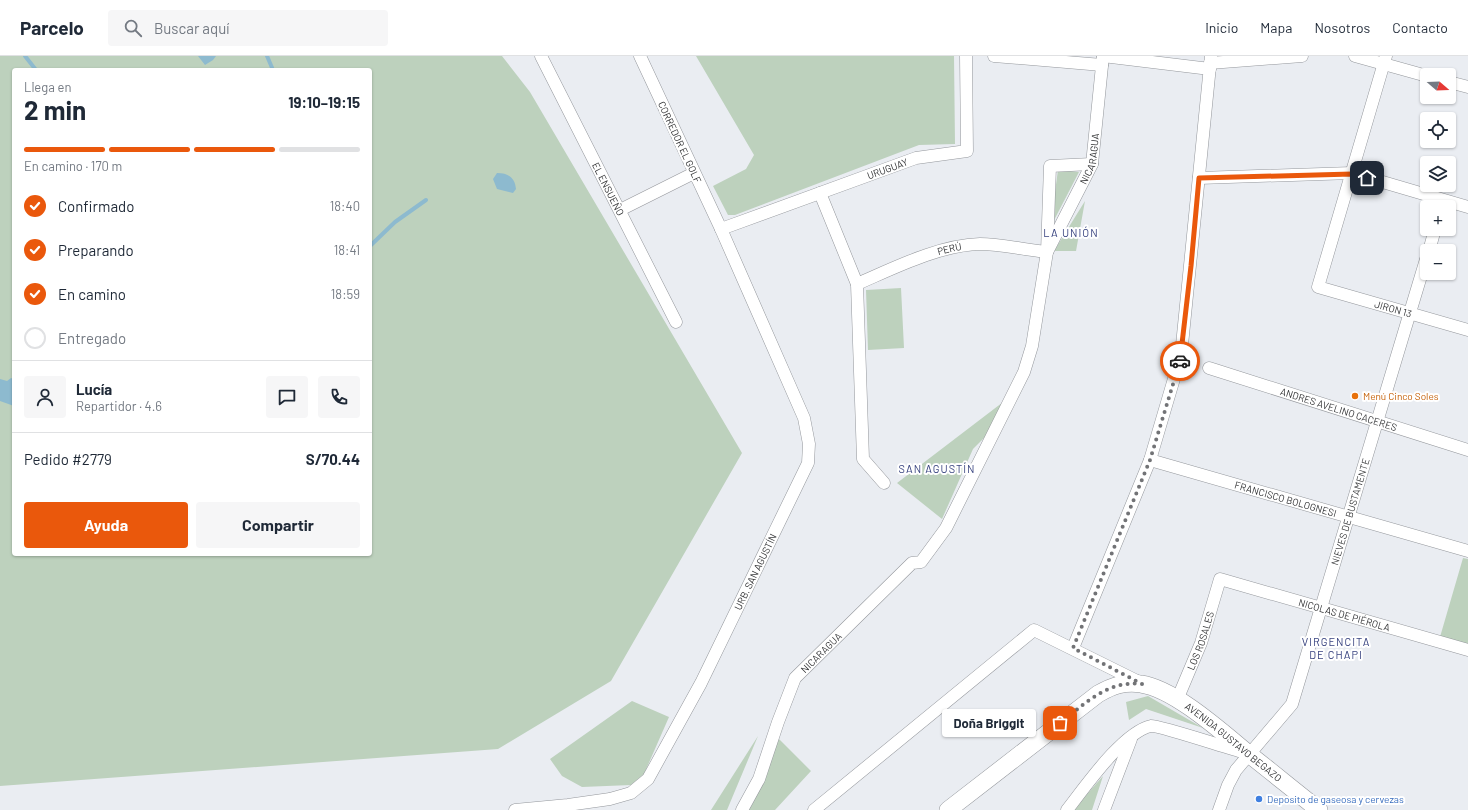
<!DOCTYPE html>
<html lang="es">
<head>
<meta charset="utf-8">
<style>
  body { margin:0; font-family:Barlow,sans-serif; background:#f6f6f7; color:#1f2937; height:100vh; display:flex; flex-direction:column; font-size:15px; white-space:nowrap }
  * { box-sizing:border-box; margin:0 }
  p { font-size:13px; color:#747a83 }
  .icon { flex:none; width:22px; height:22px; fill:none; stroke:currentColor; stroke-width:2; stroke-linecap:round; stroke-linejoin:round }
  .map { position:relative; flex:1; overflow:hidden }
  .drawer { position:absolute; left:12px; top:12px; width:360px; height:488px; display:flex; flex-direction:column; background:#fff; border-radius:4px; box-shadow:0 1px 3px #0004 }
  .drawer>* { flex:none }
  .needle { width:26px; rotate:109deg }
  .buttons { position:absolute; left:1420px; top:12px; display:grid; gap:8px }
  .buttons a { display:grid; place-items:center; width:36px; height:36px; border-radius:4px; background:#fff; box-shadow:0 1px 3px #0004; font-size:20px }
  .pin { position:absolute; display:grid; place-items:center; width:34px; height:34px; color:#fff; margin:-17px; border-radius:8px; box-shadow:0 2px 6px #0006 }
  .courier { position:absolute; display:grid; place-items:center; width:40px; height:40px; margin:-20px; border:3px solid #ea580c; border-radius:50%; background:#fff; color:#222; box-shadow:0 1px 5px #0007 }
  .bubble { position:absolute; height:28px; border-radius:4px; background:#fff; box-shadow:0 1px 3px #0004; font-size:13px; font-weight:700; line-height:28px; text-align:center }
  .head em { font-style:normal; font-weight:700 }
  .head div { display:flex; flex-direction:column-reverse }
  .head { display:flex; align-items:center; justify-content:space-between; height:68px; padding:0 12px }
  h1 { font-size:26px; font-weight:700; line-height:30px }
  .bar { display:grid; grid-template-columns:repeat(4,1fr); gap:6px 4px; align-content:center; height:48px; padding:0 12px }
  .bar i { height:5px; border-radius:3px; background:#e0e1e3 }
  .bar .on { background:#ea580c }
  .bar p { grid-column:span 4 }
  .line { display:flex; align-items:center; gap:10px; padding:0 12px; border-top:1px solid #e0e1e3 }
  .line div { flex:1 }
  .round { display:grid; place-items:center; flex:none; width:42px; height:42px; border-radius:4px; background:#f6f6f7 }
  ol { padding:0 12px; list-style:none }
  li { display:flex; align-items:center; gap:12px; height:44px }
  li p { margin-inline-start:auto }
  li .icon { padding:4px; border-radius:50%; background:#ea580c; color:#fff; stroke-width:4 }
  li:last-child { color:#747a83 }
  li i { width:22px; height:22px; border:2px solid #e0e1e3; border-radius:50% }
  .action { display:flex; gap:8px; margin-top:auto; padding:8px 12px }
  .action a { flex:1; height:46px; border-radius:4px; background:#ea580c; color:#fff; font-size:16px; font-weight:700; line-height:46px; text-align:center }
  .action a+a { background:#f6f6f7; color:#1f2937 }
  header { display:flex; align-items:center; gap:24px; box-sizing:border-box; height:56px; padding:0 20px; background:#fff; border-bottom:1px solid #e0e1e3 }
  header strong { font-size:19px }
  nav { display:flex; gap:22px; margin-inline-start:auto; font-size:14px }
  .search { width:280px; height:36px; background:#f6f6f7; display:flex; align-items:center; gap:10px; box-sizing:border-box; padding:0 14px; border-radius:4px; color:#747a83; font-size:15px }
  .map>svg:first-child { display:block }
</style>
</head>
<body>
<header>
<strong>Parcelo</strong>
<div class="search"><svg class="icon" aria-label="search" viewBox="0 0 24 24"><circle cx="10" cy="10" r="6"/><path d="M15 15l6 6"/></svg>Buscar aquí</div>
<nav><a>Inicio</a><a>Mapa</a><a>Nosotros</a><a>Contacto</a></nav>
</header>
<div class="map">
<svg width="1468" height="754" viewBox="0 0 1468 754">
  <rect width="100%" height="100%" fill="#eaedf2"/>
  <path fill="#bdd1bd" fill-rule="evenodd" d="M0 0H502L530 36 742 397 611 625 498 693 0 730ZM14 14H370V498H14Z
    M696 0H954L955 88 919 89 735 159H728L713 130 746 113 754 99Z
    M1058 114 1079 116 1050 172Z
    M1085 145 1076 195H1054Z
    M901 232 904 292 868 294 866 234Z
    M1011 340 992 374 973 393 942 463 897 427Z
    M1463 502 1468 503V588L1440 581Z
    M1148 640 1203 672 1146 653 1129 664 1126 646Z
    M632 645 669 661 644 718 631 729 582 731 562 720 550 703Z
    M758 680 727 754H711Z
    M776 680 811 715 775 754H748Z
    M1103 720 1092 754H1073Z"/>
  <path fill="#8dbacf" d="M198 0H216L213 4 205 9Z
    M497 117C509 117 515 122 516 133L513 137 497 133 493 123Z
    M11 322 14 323V350L0 345V323L7 325Z"/>
  <g fill="none" stroke-linecap="round" stroke-linejoin="round">
    <path stroke="#8dbacf" stroke-width="4" d="M25 0 36 14
      M267 0 273 14
      M370 190 395 166 426 144"/>
    <defs>
      <g id="street">
        <path id="s1" d="M541 0 676 266"/>
        <path d="M994 0 1102 9"/>
        <path d="M1103 0 1210 13"/>
        <path d="M1355 0 1427 20"/>
        <path id="s2" d="M1386 0 1318 231 1468 274"/>
        <path d="M1210 7 1302 0"/>
        <path d="M1449 26 1468 31"/>
        <path d="M1199 122 1352 117 1468 151"/>
        <path d="M820 137 857 228 863 403 884 427"/>
        <path d="M620 154 694 117"/>
        <path id="s3" d="M721 173 916 102 967 95 966 0"/>
        <path d="M1429 195 1435 173"/>
        <path id="s4" d="M857 228C894 212 939 189 980 188 1002 188 1025 194 1047 196L1092 108 1103 0"/>
        <path id="s5" d="M1209 312 1468 394"/>
        <path id="s6" d="M1150 404 1468 495"/>
        <path d="M1073 592 1150 404 1181 299 1211 0"/>
        <path id="s7" d="M1177 644 1201 587 1220 523 1468 594"/>
        <path id="s8" d="M515 754 568 749 610 743 631 737 648 723 701 627 808 407 809 388 804 362 721 173 640 0"/>
        <path id="s9" d="M742 754 759 723 778 666 795 622 912 507 921 506 946 472 1024 316 1032 290 1047 196 1050 110 1092 108"/>
        <path d="M814 754 1034 574 1139 626"/>
        <path d="M1067 754C1085 731 1123 676 1151 670 1159 669 1230 693 1243 696"/>
        <path d="M1104 754 1131 683"/>
        <path id="s10" d="M1219 754 1228 729 1236 714 1292 648 1427 200"/>
      </g>
      <g id="secondary">
        <path id="s11" d="M948 754 1098 638C1112 630 1125 625 1141 628 1175 633 1223 677 1250 699 1273 717 1296 736 1319 754"/>
      </g>
    </defs>
    <use href="#street" stroke="#94979c" stroke-width="13"/>
    <use href="#secondary" stroke="#94979c" stroke-width="18"/>
    <use href="#street" stroke="#fff" stroke-width="12"/>
    <use href="#secondary" stroke="#fff" stroke-width="17"/>
  </g>
  <g fill="none" stroke-linecap="round" stroke-linejoin="round">
    <path stroke="#727376" stroke-width="4" stroke-dasharray="0 7.2" d="M1060 667C1086 647 1108 624 1142 628L1073 592 1150 404 1180 305"/>
    <path stroke="#ea580c" stroke-width="5" d="M1180 305 1191 210 1199 122 1352 118 1367 122"/>
  </g>
  <circle fill="#e8710a" stroke="#fff" stroke-width="1.5" cx="1355" cy="340" r="4"/>
  <circle fill="#3f7fe0" stroke="#fff" stroke-width="1.5" cx="1259" cy="743" r="4"/>
  <g text-anchor="middle" dominant-baseline="central" stroke-width="4" stroke-linejoin="round" paint-order="stroke">
    <g font-size="10" fill="#313234" stroke="#fff">
      <text transform="translate(680 86) rotate(65)">CORREDOR EL GOLF</text>
      <text stroke="none"><textPath href="#s4" startOffset="301">NICARAGUA</textPath></text>
      <text stroke="none"><textPath href="#s3" startOffset="177">URUGUAY</textPath></text>
      <text stroke="none"><textPath href="#s1" startOffset="149">EL ENSUEÑO</textPath></text>
      <text stroke="none"><textPath href="#s4" startOffset="99">PERÚ</textPath></text>
      <text stroke="none"><textPath href="#s2" startOffset="319">JIRON 13</textPath></text>
      <text stroke="none"><textPath href="#s5" startOffset="136">ANDRES AVELINO CACERES</textPath></text>
      <text stroke="none"><textPath href="#s6" startOffset="141">FRANCISCO BOLOGNESI</textPath></text>
      <text stroke="none"><textPath href="#s10" startOffset="331">NIEVES DE BUSTAMENTE</textPath></text>
      <text stroke="none"><textPath href="#s8" startOffset="373">URB. SAN AGUSTÍN</textPath></text>
      <text stroke="none"><textPath href="#s7" startOffset="258">NICOLAS DE PIÉROLA</textPath></text>
      <text stroke="none"><textPath href="#s7" startOffset="64">LOS ROSALES</textPath></text>
      <text stroke="none"><textPath href="#s9" startOffset="179">NICARAGUA</textPath></text>
      <text stroke="none"><textPath href="#s11" startOffset="345">AVENIDA GUSTAVO BEGAZO</textPath></text>
    </g>
    <g font-size="10" fill="#c56008" stroke="#fff" text-anchor="start">
      <text x="1363" y="340">Menú Cinco Soles</text>
    </g>
    <g font-size="10" fill="#366cbe" stroke="#fff" text-anchor="start">
      <text x="1267" y="743">Deposito de gaseosa y cervezas</text>
    </g>
    <g font-size="11" letter-spacing="1" fill="#394480" stroke="#fff">
      <text x="1071" y="176">LA UNIÓN</text>
      <text x="937" y="412">SAN AGUSTÍN</text>
      <text x="1336" y="585">VIRGENCITA<tspan x="1336" dy="13">DE CHAPI</tspan></text>
    </g>
  </g>
</svg>
<div class="buttons">
<a><svg class="needle" viewBox="-14 -14 28 28"><path d="M0-13l5 13h-10z" fill="#e53935"/><path d="M0 13l5-13h-10z" fill="#747a83"/></svg></a>
<a><svg class="icon" aria-label="locate" viewBox="0 0 24 24"><circle cx="12" cy="12" r="6"/><path d="M12 2v4M12 18v4M2 12h4M18 12h4"/></svg></a>
<a><svg class="icon" aria-label="layers" viewBox="0 0 24 24"><path d="M12 4l9 5-9 5-9-5zM3 14l9 5 9-5"/></svg></a>
<a>+</a>
<a>−</a>
</div>
<div class="pin" style="left:1060px;top:667px;background:#ea580c"><svg class="icon" aria-label="bag" viewBox="0 0 24 24"><path d="M5 8h14l-1 12H6zM9 8a3 3 0 0 1 6 0"/></svg></div>
<div class="pin" style="left:1367px;top:122px;background:#1f2937"><svg class="icon" aria-label="home" viewBox="0 0 24 24"><path d="M3 11l9-7 9 7M6 9v11h12V9"/></svg></div>
<div class="courier" style="left:1180px;top:305px"><svg class="icon" aria-label="car" viewBox="0 0 24 24"><path d="M5 17H2v-5l4-1 3-4h7l3 4 3 1v5h-3M9 17h6M6 11h13"/><circle cx="7" cy="17" r="2"/><circle cx="17" cy="17" r="2"/></svg></div>
<div class="bubble" style="left:942px;top:653px;width:94px">Doña Briggit</div>
<section class="drawer">
<div class="head"><div><h1>2 min</h1><p>Llega en</p></div><em>19:10–19:15</em></div>
<div class="bar"><i class="on"></i><i class="on"></i><i class="on"></i><i></i><p>En camino · 170 m</p></div>
<ol>
<li><svg class="icon" aria-label="check" viewBox="0 0 24 24"><path d="M5 12l5 5 9-10"/></svg>Confirmado<p>18:40</p></li>
<li><svg class="icon" aria-label="check" viewBox="0 0 24 24"><path d="M5 12l5 5 9-10"/></svg>Preparando<p>18:41</p></li>
<li><svg class="icon" aria-label="check" viewBox="0 0 24 24"><path d="M5 12l5 5 9-10"/></svg>En camino<p>18:59</p></li>
<li><i></i>Entregado</li>
</ol>
<div class="line" style="height:72px"><a class="round"><svg class="icon" aria-label="person" viewBox="0 0 24 24"><circle cx="12" cy="8" r="4"/><path d="M4 21q1-7 8-7t8 7"/></svg></a><div><b>Lucía</b><p>Repartidor · 4.6</p></div><a class="round"><svg class="icon" aria-label="chat" viewBox="0 0 24 24"><path d="M4 5h16v11H9l-5 4z"/></svg></a><a class="round"><svg class="icon" aria-label="phone" viewBox="0 0 24 24"><path d="M5 4h4l2 5-3 2q2 4 5 5l2-3 5 2v4C11 20 4 13 5 4z"/></svg></a></div>
<div class="line" style="height:52px"><div>Pedido #2779</div><b>S/70.44</b></div>
<div class="action"><a>Ayuda</a><a>Compartir</a></div>
</section>
</div>
</body>
</html>
